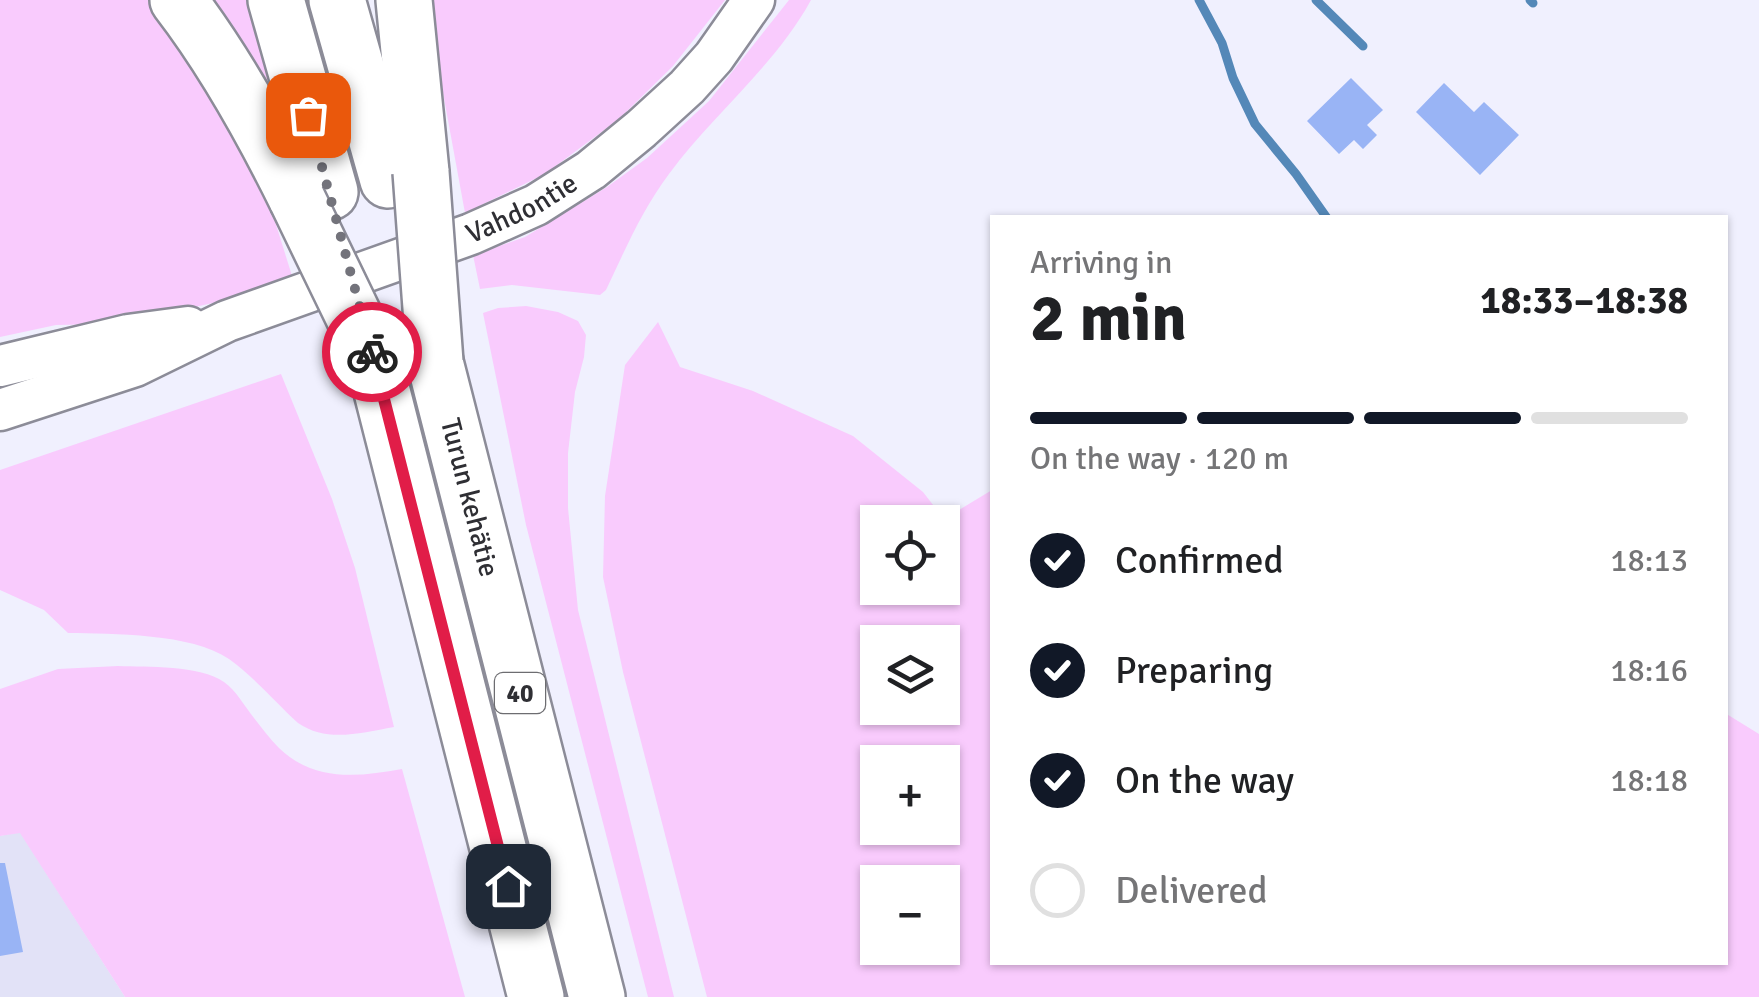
<!DOCTYPE html>
<html lang="en">
<head>
<meta charset="utf-8">
<style>
  body { margin:0; font-family:Signika,sans-serif; background:#f6f6f6; color:#202124; height:100vh; display:flex; flex-direction:column; font-size:38px; white-space:nowrap }
  * { box-sizing:border-box; margin:0 }
  p { font-size:32px; color:#757577 }
  .icon { flex:none; width:55px; height:55px; fill:none; stroke:currentColor; stroke-width:2; stroke-linecap:round; stroke-linejoin:round }
  .map { position:relative; flex:1; overflow:hidden }
  .sheet { position:absolute; left:990px; top:215px; width:738px; height:750px; display:flex; flex-direction:column; background:#fff; border-radius:0px; box-shadow:0 2px 8px #0004 }
  .sheet>* { flex:none }
  .tools { position:absolute; left:860px; top:505px; display:grid; gap:20px }
  .tools a { display:grid; place-items:center; width:100px; height:100px; border-radius:0px; background:#fff; box-shadow:0 2px 8px #0004; font-size:50px }
  .pin { position:absolute; display:grid; place-items:center; width:85px; height:85px; color:#fff; margin:-42px; border-radius:20px; box-shadow:0 5px 15px #0006 }
  .courier { position:absolute; display:grid; place-items:center; width:100px; height:100px; margin:-50px; border:8px solid #e11d48; border-radius:50%; background:#fff; color:#222; box-shadow:0 2px 12px #0007 }
  .headline em { font-style:normal; font-weight:800 }
  .headline div { display:flex; flex-direction:column-reverse }
  .headline { display:flex; align-items:center; justify-content:space-between; height:170px; padding:0 40px }
  h1 { font-size:65px; font-weight:800; line-height:75px }
  .bar { display:grid; grid-template-columns:repeat(4,1fr); gap:15px 10px; align-content:center; height:120px; padding:0 40px }
  .bar i { height:12px; border-radius:8px; background:#e0e0e0 }
  .bar .selected { background:#111827 }
  .bar p { grid-column:span 4 }
  ol { padding:0 40px; list-style:none }
  li { display:flex; align-items:center; gap:30px; height:110px }
  li p { margin-inline-start:auto }
  li .icon { padding:10px; border-radius:50%; background:#111827; color:#fff; stroke-width:4 }
  li:last-child { color:#757577 }
  li i { width:55px; height:55px; border:5px solid #e0e0e0; border-radius:50% }
  .map>svg:first-child { display:block }
</style>
</head>
<body>
<div class="map">
<svg width="1759" height="997" viewBox="0 0 1759 997">
  <rect width="100%" height="100%" fill="#f0f0fe"/>
  <path fill="#e2e2f7" d="M20 832 125 997H0V836Z"/>
  <path fill="#f9cbfd" fill-rule="evenodd" d="M0 0H160L263 183 293 279 213 303 116 324 56 325 0 337Z
    M206 0H247L274 91 272 101Z
    M302 0H316L371 184 352 187Z
    M426 0H725L673 66 619 119 545 174 465 213Z
    M789 0H811C775 66 713 114 669 174 642 210 625 250 606 290L600 295 512 285 480 289 473 255 525 237 607 187 647 158 709 101Z
    M526 306 558 312 578 321 586 335 584 357 575 392 568 453V508L578 610 674 997H648L526 525 483 313 498 308Z
    M658 322 680 367 753 391 853 436 923 492 944 519 992 490V962H1725V713L1759 734V997H707L623 672 603 577 605 496 625 365ZM942 522V588H878V522ZM878 642H942V708H878ZM878 762H942V828H878ZM878 882H942V948H878Z
    M281 374 332 499 355 568 394 727C360 733 327 743 298 723 277 704 252 675 229 659 191 633 113 634 68 633L44 610 0 590V470Z
    M118 666C147 667 200 665 224 682 236 690 245 707 254 718 262 728 270 739 279 748 314 782 358 777 402 769L465 997H125L20 833 0 836V689L58 669Z"/>
  <g fill="none" stroke-linecap="round" stroke-linejoin="round">
    <path stroke="#5488b8" stroke-width="9" d="M1199 0 1222 43 1233 78 1255 124 1296 174 1327 218
      M1316 0 1363 46
      M1530 0 1533 3"/>
  </g>
  <path fill="#99b4f5" d="M1351 78 1383 110 1367 125 1377 135 1363 149 1354 140 1339 154 1307 121Z
    M1444 83 1474 112 1484 102 1519 135 1480 175 1416 112Z
    M0 863H5L23 952 0 956Z"/>
  <g fill="none" stroke-linecap="round" stroke-linejoin="round">
    <defs>
      <g id="minor">
        <path d="M0 366 128 335 188 327"/>
        <path id="s1" d="M0 410 135 366 227 321 471 234 536 205 591 170 641 129 687 87 714 57 754 0"/>
      </g>
      <g id="highway">
        <path d="M178 0C225 61 263 130 297 199"/>
        <path d="M276 0 330 192"/>
        <path d="M337 0 388 180"/>
        <path d="M404 0 421 172"/>
        <path d="M373 356 536 997"/>
        <path id="s2" d="M435 362 597 997"/>
      </g>
    </defs>
    <use href="#minor" stroke="#8c8c98" stroke-width="45"/>
    <use href="#highway" stroke="#8c8c98" stroke-width="60"/>
    <use href="#minor" stroke="#fff" stroke-width="40"/>
    <use href="#highway" stroke="#fff" stroke-width="55"/>
    <defs>
      <path id="highway-bridge" d="M421 172 435 362
        M297 199 373 356"/>
    </defs>
    <use href="#highway-bridge" stroke="#8c8c98" stroke-width="60" stroke-linecap="butt"/>
    <use href="#highway-bridge" stroke="#fff" stroke-width="55"/>
  </g>
  <g fill="none" stroke-linecap="round" stroke-linejoin="round">
    <path stroke="#73737b" stroke-width="10" stroke-dasharray="0 18" d="M308 115 372 352"/>
    <path stroke="#e11d48" stroke-width="12" d="M372 352 508 886"/>
  </g>
  <g text-anchor="middle" dominant-baseline="central" stroke-width="9" stroke-linejoin="round" paint-order="stroke">
    <rect fill="#fff" stroke="#6d6d71" stroke-width="2.5" x="495" y="673" width="50" height="40" rx="8"/>
    <g font-size="25" font-weight="bold" fill="#2f2f34">
      <text x="520" y="693">40</text>
    </g>
    <g font-size="28" fill="#2f2f34" stroke="#fff">
      <text stroke="none"><textPath href="#s1" startOffset="560">Vahdontie</textPath></text>
      <text stroke="none"><textPath href="#s2" startOffset="140">Turun kehätie</textPath></text>
    </g>
  </g>
</svg>
<div class="tools">
<a><svg class="icon" aria-label="locate" viewBox="0 0 24 24"><circle cx="12" cy="12" r="6"/><path d="M12 2v4M12 18v4M2 12h4M18 12h4"/></svg></a>
<a><svg class="icon" aria-label="layers" viewBox="0 0 24 24"><path d="M12 4l9 5-9 5-9-5zM3 14l9 5 9-5"/></svg></a>
<a>+</a>
<a>−</a>
</div>
<div class="pin" style="left:308px;top:115px;background:#ea580c"><svg class="icon" aria-label="bag" viewBox="0 0 24 24"><path d="M5 8h14l-1 12H6zM9 8a3 3 0 0 1 6 0"/></svg></div>
<div class="pin" style="left:508px;top:886px;background:#1f2937"><svg class="icon" aria-label="home" viewBox="0 0 24 24"><path d="M3 11l9-7 9 7M6 9v11h12V9"/></svg></div>
<div class="courier" style="left:372px;top:352px"><svg class="icon" aria-label="bike" viewBox="0 0 24 24"><circle cx="6" cy="16" r="4"/><circle cx="18" cy="16" r="4"/><path d="M6 16l4-8h5l3 8M10 8l3 8H6M13 5h3"/></svg></div>
<section class="sheet">
<div class="headline"><div><h1>2 min</h1><p>Arriving in</p></div><em>18:33–18:38</em></div>
<div class="bar"><i class="selected"></i><i class="selected"></i><i class="selected"></i><i></i><p>On the way · 120 m</p></div>
<ol>
<li><svg class="icon" aria-label="check" viewBox="0 0 24 24"><path d="M5 12l5 5 9-10"/></svg>Confirmed<p>18:13</p></li>
<li><svg class="icon" aria-label="check" viewBox="0 0 24 24"><path d="M5 12l5 5 9-10"/></svg>Preparing<p>18:16</p></li>
<li><svg class="icon" aria-label="check" viewBox="0 0 24 24"><path d="M5 12l5 5 9-10"/></svg>On the way<p>18:18</p></li>
<li><i></i>Delivered</li>
</ol>
</section>
</div>
</body>
</html>
